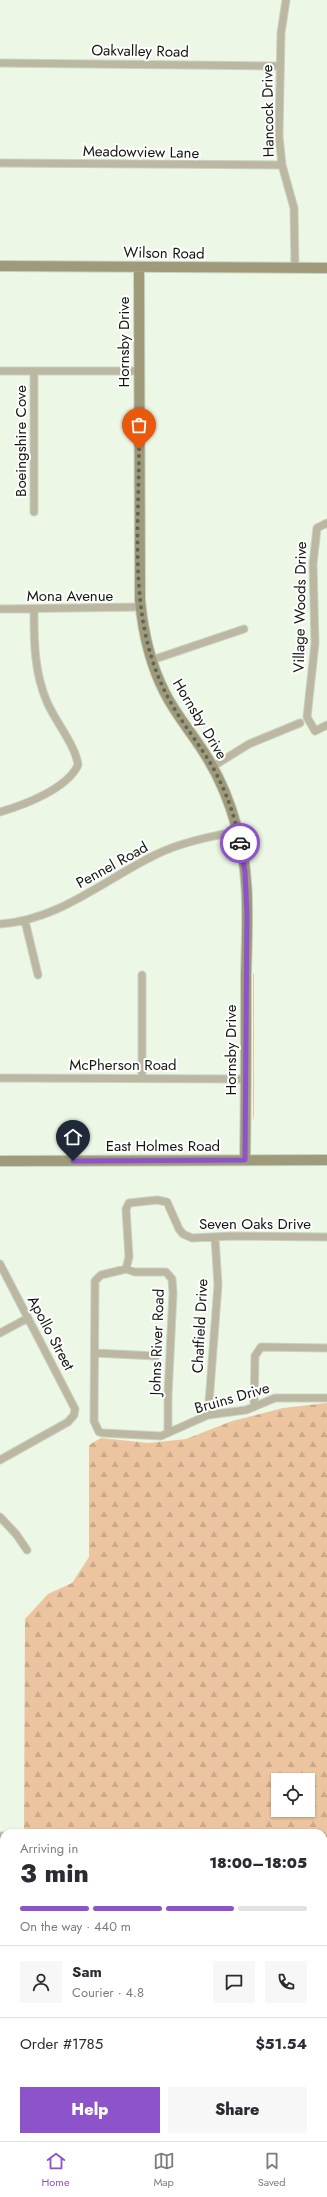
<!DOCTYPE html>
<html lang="en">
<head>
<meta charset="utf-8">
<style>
  body { margin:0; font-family:Jost,sans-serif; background:#f7f7f7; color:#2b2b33; height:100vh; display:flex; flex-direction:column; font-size:15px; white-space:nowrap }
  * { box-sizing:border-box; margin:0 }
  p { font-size:13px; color:#7c7c81 }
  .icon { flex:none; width:22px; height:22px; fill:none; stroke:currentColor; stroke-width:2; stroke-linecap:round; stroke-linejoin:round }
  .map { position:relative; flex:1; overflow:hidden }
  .drawer { position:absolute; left:0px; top:1829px; width:327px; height:312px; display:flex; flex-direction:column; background:#fff; border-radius:12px 12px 0 0; box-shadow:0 1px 3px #0004 }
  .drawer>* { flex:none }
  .fabs { position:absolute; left:271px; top:1773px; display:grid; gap:8px }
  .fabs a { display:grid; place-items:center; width:44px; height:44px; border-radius:0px; background:#fff; box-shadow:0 1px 3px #0004; font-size:20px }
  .pin { position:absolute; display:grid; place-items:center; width:34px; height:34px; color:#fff; margin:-41px -17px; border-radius:50% 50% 50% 0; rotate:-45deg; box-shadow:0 0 4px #0007 }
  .pin .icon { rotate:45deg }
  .courier { position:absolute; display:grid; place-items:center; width:40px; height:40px; margin:-20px; border:3px solid #8d53ca; border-radius:50%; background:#fff; color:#222; box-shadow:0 1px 5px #0007 }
  .overview em { font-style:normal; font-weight:800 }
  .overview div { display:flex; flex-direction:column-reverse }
  .overview { display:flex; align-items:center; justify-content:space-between; height:68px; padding:0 20px }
  h1 { font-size:26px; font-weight:800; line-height:30px }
  .bar { display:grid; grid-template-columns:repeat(4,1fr); gap:6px 4px; align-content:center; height:48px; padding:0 20px }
  .bar i { height:5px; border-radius:3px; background:#e1e1e2 }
  .bar .active { background:#8d53ca }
  .bar p { grid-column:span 4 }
  .line { display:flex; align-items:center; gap:10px; padding:0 20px; border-top:1px solid #e1e1e2 }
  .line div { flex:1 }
  .round { display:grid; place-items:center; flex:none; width:42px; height:42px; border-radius:0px; background:#f7f7f7 }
  .cta { display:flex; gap:8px; margin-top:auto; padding:8px 20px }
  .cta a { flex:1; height:46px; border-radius:0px; background:#8d53ca; color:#fff; font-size:16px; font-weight:800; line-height:46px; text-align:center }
  .cta a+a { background:#f7f7f7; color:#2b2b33 }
  .tabs { display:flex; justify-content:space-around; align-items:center; height:56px; border-top:1px solid #e1e1e2; background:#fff; font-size:11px; color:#7c7c81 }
  .tabs a { display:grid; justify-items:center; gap:2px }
  .tabs .active { color:#8d53ca }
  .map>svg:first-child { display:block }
</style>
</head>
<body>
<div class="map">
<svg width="327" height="2141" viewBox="0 0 327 2141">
  <defs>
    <pattern id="grass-tufts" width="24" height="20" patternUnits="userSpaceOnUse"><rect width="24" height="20" fill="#ecc5a0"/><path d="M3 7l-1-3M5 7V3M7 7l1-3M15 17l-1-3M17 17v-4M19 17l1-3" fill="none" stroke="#caa889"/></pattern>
    <pattern id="forest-firs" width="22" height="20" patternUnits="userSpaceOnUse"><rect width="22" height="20" fill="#ecc5a0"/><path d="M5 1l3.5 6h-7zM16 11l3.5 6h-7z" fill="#caa889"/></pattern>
  </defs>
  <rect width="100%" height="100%" fill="#ecf7e5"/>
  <path fill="url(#grass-tufts)" d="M253 974H254V1121L253 1114Z"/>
  <path fill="url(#forest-firs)" fill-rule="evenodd" d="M327 1403V2059H323V1833H24L25 1619 48 1594 72 1583 89 1557V1445L101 1438 149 1443 186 1439 232 1421 283 1408ZM278 1780H308V1810H278Z"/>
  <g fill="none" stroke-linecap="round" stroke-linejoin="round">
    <defs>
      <path id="street" d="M286 0 281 33 279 136 282 165 294 208 295 268
        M0 63 280 66
        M0 163 282 165
        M0 371H139
        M34 512V371
        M327 523 317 528 313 564 315 643 307 717 315 731 327 725
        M0 609 141 607
        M152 660 244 629
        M212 767 249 744 300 723
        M0 812C24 805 67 789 78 765 76 746 55 721 47 702 34 672 34 641 34 609
        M25 921 38 975
        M0 924C59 920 104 880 155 855 181 842 210 837 238 831
        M142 975V1078
        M0 1078 246 1079
        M327 1237 232 1236 192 1238 183 1234 179 1229 167 1202 157 1200 129 1203 126 1209 129 1257 126 1269 101 1275 95 1281 94 1421 99 1432 103 1433 161 1436 208 1415 246 1410 275 1398H327
        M0 1264 75 1409 74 1415 68 1422 0 1460
        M126 1269 135 1272H166L172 1279 173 1293 168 1395V1433
        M0 1333 28 1318
        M95 1353 156 1356
        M254 1407 255 1356 261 1347 327 1348
        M208 1415 218 1285 215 1238
        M0 1517 16 1534 27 1550
        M0 1836H4
        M128 2137V2141
        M252 2141V2137"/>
      <path id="secondary" d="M0 266 327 268
        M139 268 140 600C143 632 150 664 165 693 176 715 192 733 205 754 219 776 229 800 236 825 251 873 247 926 246 976 246 1037 246 1099 245 1160
        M0 1161 327 1160"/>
    </defs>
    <use href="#street" stroke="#c9d3c3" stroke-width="9"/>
    <use href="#secondary" stroke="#c9d3c3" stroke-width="12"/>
    <use href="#street" stroke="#bbb7a1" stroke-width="7"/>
    <use href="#secondary" stroke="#9f9a79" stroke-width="10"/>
  </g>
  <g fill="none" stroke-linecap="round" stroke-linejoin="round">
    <path stroke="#5f655b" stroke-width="4" stroke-dasharray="0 7.2" d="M139 449C139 527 129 611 161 683 172 709 189 730 204 753 222 780 234 811 240 843"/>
    <path stroke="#8d53ca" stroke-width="5" d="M73 1161 245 1160 247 913 245 872 240 843"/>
  </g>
  <g text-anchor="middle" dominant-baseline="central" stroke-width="4" stroke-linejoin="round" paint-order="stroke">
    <g font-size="15" fill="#131710" stroke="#fff">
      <text transform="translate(140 51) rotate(1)">Oakvalley Road</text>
      <text transform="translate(268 111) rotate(-91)">Hancock Drive</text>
      <text transform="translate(141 152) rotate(1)">Meadowview Lane</text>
      <text transform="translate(164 253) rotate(1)">Wilson Road</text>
      <text transform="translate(124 342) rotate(-90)">Hornsby Drive</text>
      <text transform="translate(21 441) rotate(-90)">Boeingshire Cove</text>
      <text x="70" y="596">Mona Avenue</text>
      <text transform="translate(300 607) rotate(-89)">Village Woods Drive</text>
      <text transform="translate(200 719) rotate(59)">Hornsby Drive</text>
      <text transform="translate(112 865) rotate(-29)">Pennel Road</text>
      <text transform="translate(231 1050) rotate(-90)">Hornsby Drive</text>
      <text x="123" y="1065">McPherson Road</text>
      <text x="163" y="1146">East Holmes Road</text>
      <text x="255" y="1224">Seven Oaks Drive</text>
      <text transform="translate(200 1326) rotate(-87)">Chatfield Drive</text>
      <text transform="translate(51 1333) rotate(62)">Apollo Street</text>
      <text transform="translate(157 1342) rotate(-88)">Johns River Road</text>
      <text transform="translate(232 1398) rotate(-16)">Bruins Drive</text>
    </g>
  </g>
</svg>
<div class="fabs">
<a><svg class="icon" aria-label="locate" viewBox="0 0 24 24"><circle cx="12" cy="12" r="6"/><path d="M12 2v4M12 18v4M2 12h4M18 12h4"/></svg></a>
</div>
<div class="pin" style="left:139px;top:449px;background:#ea580c"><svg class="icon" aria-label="bag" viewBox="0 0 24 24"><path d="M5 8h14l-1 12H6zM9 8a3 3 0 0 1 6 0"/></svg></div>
<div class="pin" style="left:73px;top:1161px;background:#1f2937"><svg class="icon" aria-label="home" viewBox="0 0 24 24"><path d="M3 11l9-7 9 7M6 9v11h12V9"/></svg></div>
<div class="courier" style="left:240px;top:843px"><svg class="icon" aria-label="car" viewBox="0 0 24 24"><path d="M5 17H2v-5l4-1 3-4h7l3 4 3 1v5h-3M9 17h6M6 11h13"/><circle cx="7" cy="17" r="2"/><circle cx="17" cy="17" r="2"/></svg></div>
<section class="drawer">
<div class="overview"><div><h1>3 min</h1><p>Arriving in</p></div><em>18:00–18:05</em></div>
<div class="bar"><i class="active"></i><i class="active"></i><i class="active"></i><i></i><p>On the way · 440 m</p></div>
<div class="line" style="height:72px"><a class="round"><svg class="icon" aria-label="person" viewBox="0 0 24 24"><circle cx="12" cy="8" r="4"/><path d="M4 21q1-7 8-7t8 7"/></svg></a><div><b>Sam</b><p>Courier · 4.8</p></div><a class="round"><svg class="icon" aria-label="chat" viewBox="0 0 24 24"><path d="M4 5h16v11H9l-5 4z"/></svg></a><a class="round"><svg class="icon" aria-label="phone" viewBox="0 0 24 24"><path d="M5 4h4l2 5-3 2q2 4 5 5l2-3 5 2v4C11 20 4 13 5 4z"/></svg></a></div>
<div class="line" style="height:52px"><div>Order #1785</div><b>$51.54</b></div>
<div class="cta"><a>Help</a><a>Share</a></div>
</section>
</div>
<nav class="tabs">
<a class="active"><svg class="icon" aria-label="home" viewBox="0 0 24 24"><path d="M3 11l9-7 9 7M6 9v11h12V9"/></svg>Home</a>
<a><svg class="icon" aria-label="map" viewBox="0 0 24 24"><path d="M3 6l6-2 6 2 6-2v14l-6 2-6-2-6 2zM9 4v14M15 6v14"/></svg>Map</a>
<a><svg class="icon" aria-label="saved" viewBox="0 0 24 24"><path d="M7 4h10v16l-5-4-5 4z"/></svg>Saved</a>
</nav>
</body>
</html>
